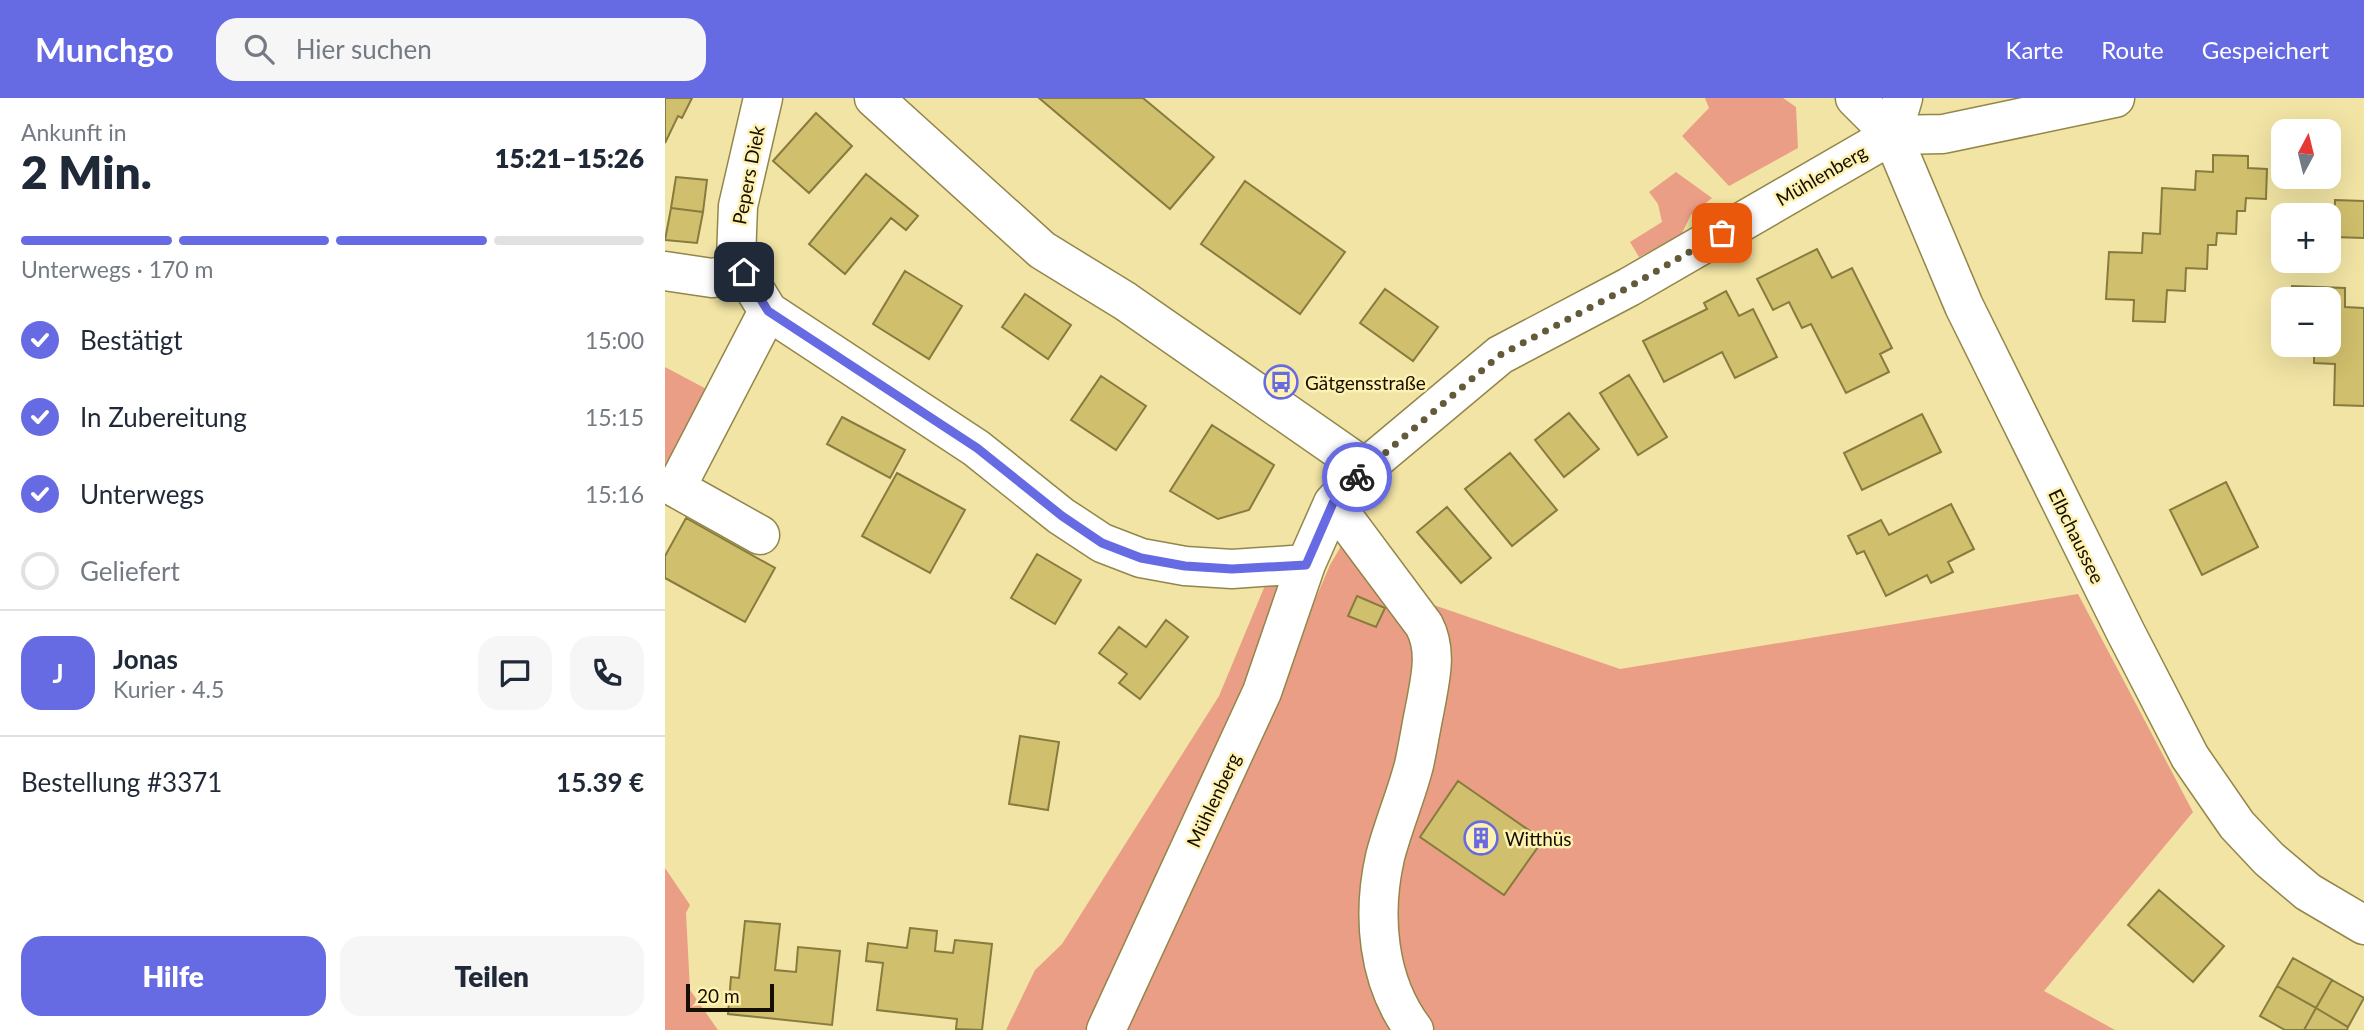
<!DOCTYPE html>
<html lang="de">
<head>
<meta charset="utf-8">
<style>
  body { margin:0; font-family:Lato,sans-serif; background:#f6f6f7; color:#1f2937; height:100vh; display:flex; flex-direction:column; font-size:26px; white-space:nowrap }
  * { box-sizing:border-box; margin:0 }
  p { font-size:23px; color:#747a83 }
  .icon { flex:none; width:38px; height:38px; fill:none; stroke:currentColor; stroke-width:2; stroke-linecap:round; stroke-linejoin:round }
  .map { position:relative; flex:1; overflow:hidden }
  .drawer { display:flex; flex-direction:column; background:#fff; width:665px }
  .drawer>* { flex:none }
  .needle { width:46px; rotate:7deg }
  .fabs { position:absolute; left:1606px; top:21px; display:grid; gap:14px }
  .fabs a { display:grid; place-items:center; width:70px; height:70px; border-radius:14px; background:#fff; box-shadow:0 7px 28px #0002; font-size:35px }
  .scale { position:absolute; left:21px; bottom:18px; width:88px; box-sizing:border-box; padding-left:7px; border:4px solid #150f00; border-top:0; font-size:19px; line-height:24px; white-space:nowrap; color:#150f00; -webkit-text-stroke:5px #fef1b1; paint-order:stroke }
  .pin { position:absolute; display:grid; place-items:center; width:60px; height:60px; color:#fff; margin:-30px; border-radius:14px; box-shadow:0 4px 10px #0006 }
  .courier { position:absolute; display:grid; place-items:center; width:70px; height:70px; margin:-35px; border:5px solid #666ae3; border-radius:50%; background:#fff; color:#222; box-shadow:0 2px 9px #0007 }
  .overview em { font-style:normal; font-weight:800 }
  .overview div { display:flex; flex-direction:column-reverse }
  .overview { display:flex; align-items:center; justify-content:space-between; height:119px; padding:0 21px }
  h1 { font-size:46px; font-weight:800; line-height:52px }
  .bar { display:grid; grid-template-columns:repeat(4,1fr); gap:10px 7px; align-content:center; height:84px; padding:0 21px }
  .bar i { height:9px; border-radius:5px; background:#e0e1e3 }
  .bar .active { background:#666ae3 }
  .bar p { grid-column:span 4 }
  .line { display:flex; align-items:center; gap:18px; padding:0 21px; border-top:2px solid #e0e1e3 }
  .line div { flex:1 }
  .round { display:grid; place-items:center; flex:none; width:74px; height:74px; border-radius:21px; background:#f6f6f7 }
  ol { padding:0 21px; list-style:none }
  li { display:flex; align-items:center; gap:21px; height:77px }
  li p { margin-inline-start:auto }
  li .icon { padding:7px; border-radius:50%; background:#666ae3; color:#fff; stroke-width:4 }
  li:last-child { color:#747a83 }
  li i { width:38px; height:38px; border:4px solid #e0e1e3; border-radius:50% }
  .primary-button { display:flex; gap:14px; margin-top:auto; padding:14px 21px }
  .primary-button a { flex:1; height:80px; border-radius:21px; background:#666ae3; color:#fff; font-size:28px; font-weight:800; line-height:80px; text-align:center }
  .primary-button a+a { background:#f6f6f7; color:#1f2937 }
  header { display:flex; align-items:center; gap:42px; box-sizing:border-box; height:98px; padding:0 35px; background:#666ae3; color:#fff }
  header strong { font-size:33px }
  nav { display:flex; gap:38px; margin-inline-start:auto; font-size:24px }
  .search { width:490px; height:63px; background:#f6f6f7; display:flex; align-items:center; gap:18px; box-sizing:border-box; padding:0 24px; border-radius:21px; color:#747a83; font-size:26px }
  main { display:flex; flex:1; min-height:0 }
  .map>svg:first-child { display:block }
</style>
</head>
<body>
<header>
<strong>Munchgo</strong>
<div class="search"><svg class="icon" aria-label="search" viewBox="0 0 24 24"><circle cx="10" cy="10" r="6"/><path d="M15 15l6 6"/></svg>Hier suchen</div>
<nav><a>Karte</a><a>Route</a><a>Gespeichert</a></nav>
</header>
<main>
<section class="drawer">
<div class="overview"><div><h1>2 Min.</h1><p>Ankunft in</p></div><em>15:21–15:26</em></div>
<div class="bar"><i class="active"></i><i class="active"></i><i class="active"></i><i></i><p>Unterwegs · 170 m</p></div>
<ol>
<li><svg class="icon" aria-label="check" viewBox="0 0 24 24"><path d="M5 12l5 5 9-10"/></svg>Bestätigt<p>15:00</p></li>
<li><svg class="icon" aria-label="check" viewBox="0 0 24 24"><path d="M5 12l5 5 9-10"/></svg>In Zubereitung<p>15:15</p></li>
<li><svg class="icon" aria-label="check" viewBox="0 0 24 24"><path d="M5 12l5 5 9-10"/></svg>Unterwegs<p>15:16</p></li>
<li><i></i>Geliefert</li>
</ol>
<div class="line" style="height:126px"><b class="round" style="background:#666ae3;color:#fff">J</b><div><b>Jonas</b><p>Kurier · 4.5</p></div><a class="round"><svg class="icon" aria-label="chat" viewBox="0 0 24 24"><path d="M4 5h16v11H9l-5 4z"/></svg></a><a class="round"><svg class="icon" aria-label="phone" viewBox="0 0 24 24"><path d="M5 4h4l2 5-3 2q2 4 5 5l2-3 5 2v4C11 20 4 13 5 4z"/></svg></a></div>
<div class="line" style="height:91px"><div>Bestellung #3371</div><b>15.39 €</b></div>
<div class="primary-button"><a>Hilfe</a><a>Teilen</a></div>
</section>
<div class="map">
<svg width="1699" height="932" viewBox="0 0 1699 932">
  <rect width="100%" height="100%" fill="#f1e4a4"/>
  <path fill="#eb9e86" d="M1040 0H1118L1131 9 1133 50 1064 88 1017 38 1044 10Z
    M1011 74 1047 100 1026 117 1016 137 974 159 965 144 997 124 993 106 984 94Z
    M0 269 47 294 0 380Z
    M693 419 760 504 955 571 1413 496 1528 714 1379 893 1450 932H462L561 710 665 467Z
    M641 466 441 932H341L370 872 397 846 554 598 608 468Z
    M0 770 25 807 21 815 25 892 53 932H0Z"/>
  <path fill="#d0bf6c" stroke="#877b3e" stroke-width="2" d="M0 0H27L17 20 13 18 0 45Z
    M374 0H478L549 59 505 111Z
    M151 15 187 48 144 95 108 63Z
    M1548 57 1583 58V70L1602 71 1601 101 1581 100 1580 113H1572L1571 136 1552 135 1551 147H1543L1542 171 1521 170 1520 193 1502 192 1500 224 1468 223 1469 202 1441 201 1444 154 1477 155 1478 135 1495 136 1497 90 1530 92 1531 73 1548 74Z
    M201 76 253 118 241 132 226 120 180 176 144 146Z
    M11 79 42 82 38 114 6 110Z
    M580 83 680 154 635 216 536 146Z
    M1670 102 1699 103V140L1669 139Z
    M6 110 38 114 32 145 0 142Z
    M1152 151 1167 180 1187 170 1227 250 1215 256 1224 274 1181 295 1146 226 1137 230 1124 204 1108 212 1092 181Z
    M240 173 297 208 264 261 208 226Z
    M1627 188 1680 190V209L1699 210V308L1669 307 1670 266 1649 265V247H1664V201H1626Z
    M720 191 773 229 748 263 695 225Z
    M1061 193 1074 218 1088 211 1112 259 1070 280 1057 254 999 284 978 243 1042 211 1039 205Z
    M360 196 406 227 383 261 337 229Z
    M964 277 1002 339 973 357 935 295Z
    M436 278 481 308 451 352 406 322Z
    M904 315 934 351 899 379 870 342Z
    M1257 316 1276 354 1197 392 1179 355Z
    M177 319 240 352 225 380 162 346Z
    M547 327 609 367 584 412 553 421 505 393Z
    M845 355 892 412 847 448 800 391Z
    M232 375 300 412 265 475 197 438Z
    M1561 384 1593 449 1537 477 1505 412Z
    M1286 406 1309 451 1283 464 1288 474 1266 485 1262 477 1221 498 1199 453 1192 456 1183 438 1216 422 1224 437Z
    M782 409 826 460 796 485 752 434Z
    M21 420 110 470 80 524 0 480V458Z
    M372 456 416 482 390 526 346 500Z
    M692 498 720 510 711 529 683 518Z
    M501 522 523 539 475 601 454 585 462 576 434 555 454 529 481 549Z
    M355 638 394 644 383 712 344 706Z
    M793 683 878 742 839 797 755 739Z
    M1494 792 1559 848 1528 884 1463 827Z
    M80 823 115 826 110 872 131 874 133 849 175 853 167 927 63 916 66 879 74 880Z
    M245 830 272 833 270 853 288 855 290 842 327 846 317 932 291 931 292 921 212 912 218 865 201 863 203 845 242 850Z
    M1628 860 1667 882 1651 910 1612 888Z
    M1667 882 1699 900 1683 929 1651 910Z
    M1612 888 1651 910 1639 932H1620L1595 918Z
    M1651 910 1683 929 1682 932H1639Z"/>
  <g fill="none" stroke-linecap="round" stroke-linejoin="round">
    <defs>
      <path id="minor" d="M98 0 73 108 71 161 103 213 311 350 396 418 437 445 476 460 520 468 567 471 641 466
        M209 0 377 152 460 203 700 370
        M0 173 47 180 79 174
        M668 405 759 527C773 553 765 582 760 610 756 629 753 649 749 667 741 698 728 728 720 759 707 817 712 883 749 932
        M95 437 11 390 103 213
        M441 932 597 594 641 466 668 405 700 370 835 257 964 189 1227 37 1278 36 1450 0"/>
      <path id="major" d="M1190 0 1227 37 1299 208 1461 535 1525 659 1572 727 1604 761 1643 794 1699 827
        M1227 37 1238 0"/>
    </defs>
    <use href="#minor" stroke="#93864a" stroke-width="41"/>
    <use href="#major" stroke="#93864a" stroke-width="41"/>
    <use href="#minor" stroke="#fff" stroke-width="38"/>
    <use href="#major" stroke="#fff" stroke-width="38"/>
  </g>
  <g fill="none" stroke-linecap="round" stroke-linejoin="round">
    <path stroke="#625a39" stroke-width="7" stroke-dasharray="0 12.6" d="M692 379 835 257 964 189 1057 135"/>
    <path stroke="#666ae3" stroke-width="9" d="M79 174 103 213 312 350 397 418 437 445 476 460 520 468 567 471 641 467 668 405 692 379"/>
  </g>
  <defs>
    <symbol id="bus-ring" viewBox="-11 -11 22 22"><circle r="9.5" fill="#fef1b1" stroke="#666ae3" stroke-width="1.5"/><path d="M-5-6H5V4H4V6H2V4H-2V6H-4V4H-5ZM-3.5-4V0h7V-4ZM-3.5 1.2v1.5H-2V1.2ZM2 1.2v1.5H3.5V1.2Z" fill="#666ae3"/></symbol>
    <symbol id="building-ring" viewBox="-11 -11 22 22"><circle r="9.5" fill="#fef1b1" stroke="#666ae3" stroke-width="1.5"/><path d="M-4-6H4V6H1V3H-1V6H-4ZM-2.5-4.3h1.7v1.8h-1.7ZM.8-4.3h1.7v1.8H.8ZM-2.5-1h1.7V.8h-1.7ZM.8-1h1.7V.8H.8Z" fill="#666ae3"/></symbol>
  </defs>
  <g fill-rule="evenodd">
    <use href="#bus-ring" x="597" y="265" width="38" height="38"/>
    <use href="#building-ring" x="797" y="721" width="38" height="38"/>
  </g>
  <g text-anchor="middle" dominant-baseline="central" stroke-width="5" stroke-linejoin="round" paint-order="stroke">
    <g font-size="19" fill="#150f00" stroke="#fef1b1">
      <text transform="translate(83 77) rotate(-79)">Pepers Diek</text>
      <text transform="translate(1156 77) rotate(-30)">Mühlenberg</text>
      <text transform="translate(1412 438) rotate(64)">Elbchaussee</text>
      <text transform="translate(548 702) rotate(-65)">Mühlenberg</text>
    </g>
    <g font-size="19" fill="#150f00" stroke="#fef1b1" text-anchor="start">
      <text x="640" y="284">Gätgensstraße</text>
      <text x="840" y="740">Witthüs</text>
    </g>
  </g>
</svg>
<div class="fabs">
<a><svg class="needle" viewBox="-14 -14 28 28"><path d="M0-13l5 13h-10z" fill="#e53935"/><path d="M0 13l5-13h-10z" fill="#747a83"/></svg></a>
<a>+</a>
<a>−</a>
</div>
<div class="scale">20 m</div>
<div class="pin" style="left:1057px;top:135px;background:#ea580c"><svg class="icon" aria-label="bag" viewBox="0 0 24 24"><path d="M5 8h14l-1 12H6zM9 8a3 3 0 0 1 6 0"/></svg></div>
<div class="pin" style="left:79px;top:174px;background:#1f2937"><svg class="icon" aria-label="home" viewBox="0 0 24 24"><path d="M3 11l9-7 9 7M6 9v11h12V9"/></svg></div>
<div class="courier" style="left:692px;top:379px"><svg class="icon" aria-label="bike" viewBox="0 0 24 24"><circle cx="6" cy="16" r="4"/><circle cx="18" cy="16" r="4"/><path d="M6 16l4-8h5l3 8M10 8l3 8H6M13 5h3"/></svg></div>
</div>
</main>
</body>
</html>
